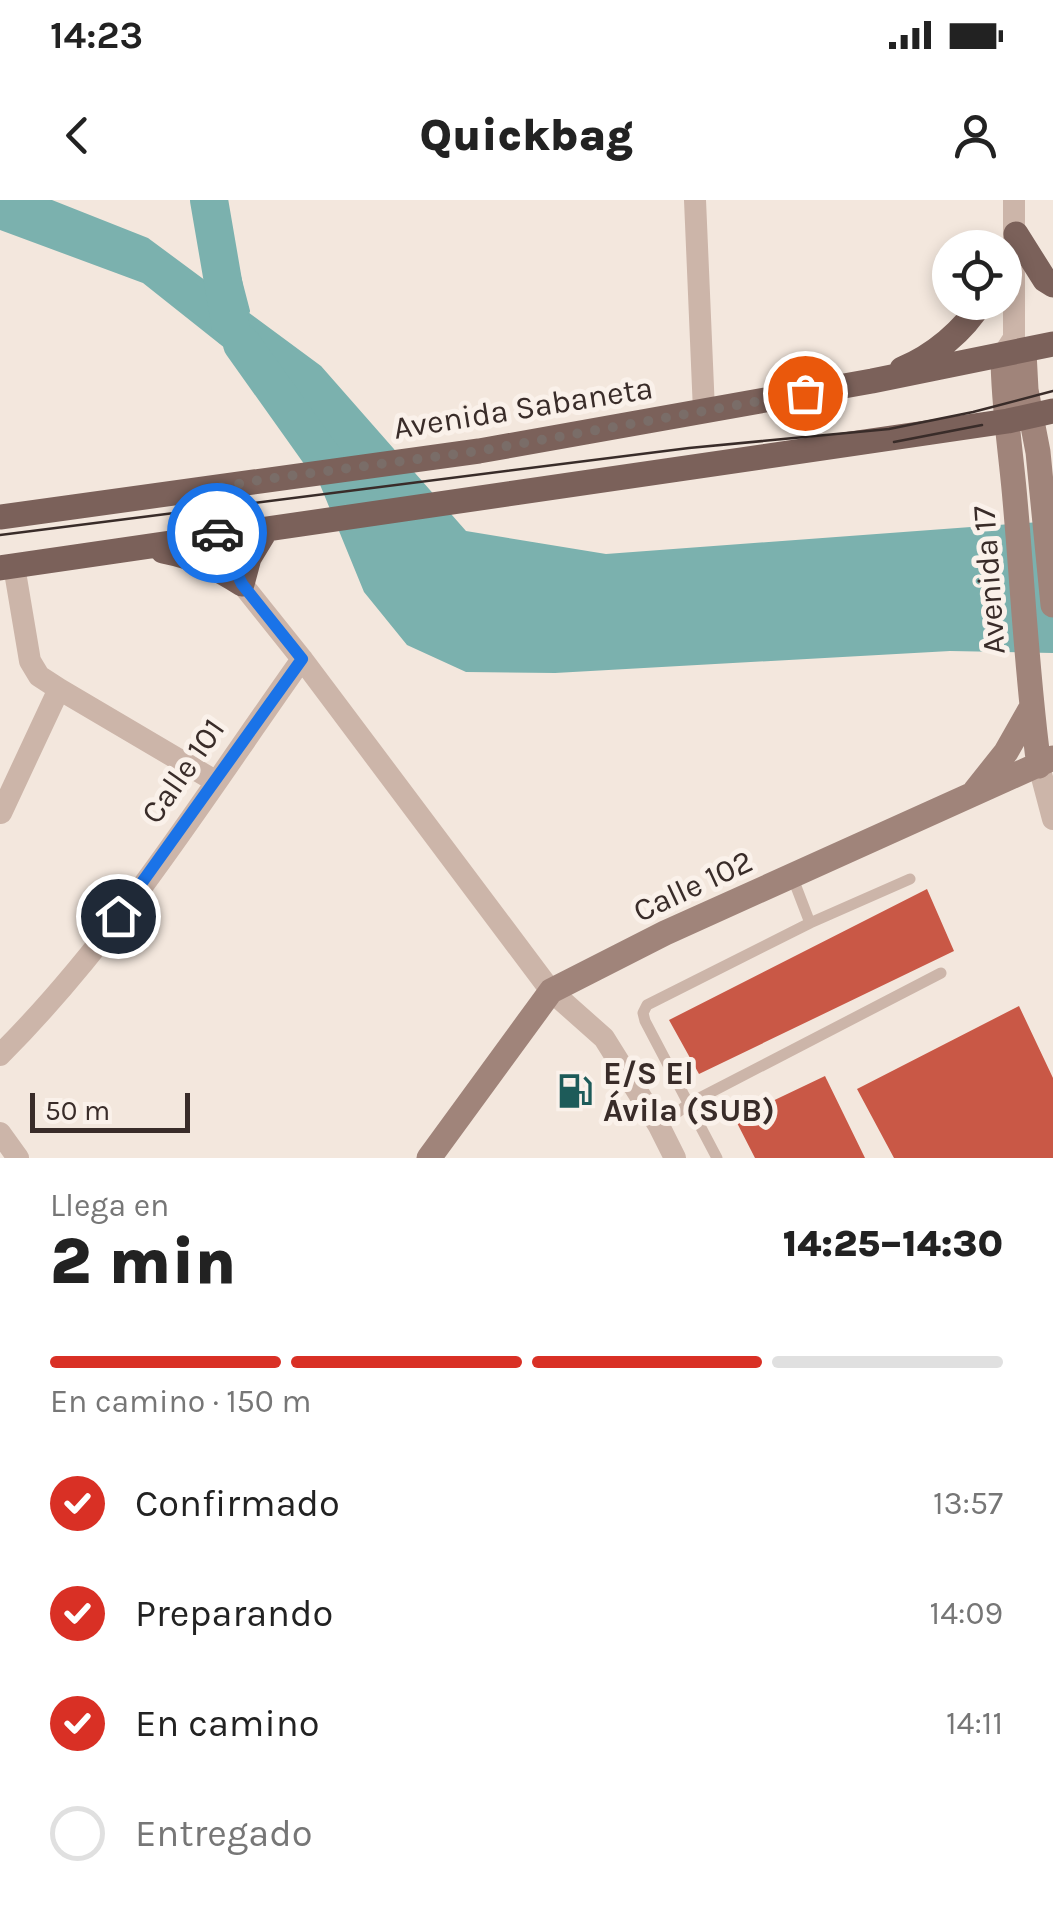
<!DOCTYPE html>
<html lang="es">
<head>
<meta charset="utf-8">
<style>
  body { margin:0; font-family:Karla,sans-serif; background:#f6f6f6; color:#222; height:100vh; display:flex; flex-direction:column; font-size:38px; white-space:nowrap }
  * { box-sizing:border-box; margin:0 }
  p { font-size:32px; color:#767676 }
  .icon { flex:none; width:55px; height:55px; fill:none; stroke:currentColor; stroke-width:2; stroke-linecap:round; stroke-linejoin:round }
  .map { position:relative; height:958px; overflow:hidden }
  .sheet { display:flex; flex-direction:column; background:#fff; flex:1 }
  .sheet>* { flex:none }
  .tools { position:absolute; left:932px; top:30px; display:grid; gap:20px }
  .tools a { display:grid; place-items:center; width:90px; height:90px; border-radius:50%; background:#fff; box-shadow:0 5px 15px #0003; font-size:50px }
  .scale { position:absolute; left:30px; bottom:25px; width:160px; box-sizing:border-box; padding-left:10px; border:5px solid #392c29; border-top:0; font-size:28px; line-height:35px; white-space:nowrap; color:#392c29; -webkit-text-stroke:8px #faf1ea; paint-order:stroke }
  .pin { position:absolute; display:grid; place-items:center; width:85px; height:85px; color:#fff; margin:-42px; border:5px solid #fff; border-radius:50%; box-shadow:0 2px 10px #0007 }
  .courier { position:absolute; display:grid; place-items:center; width:100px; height:100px; margin:-50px; border:8px solid #1a73e8; border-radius:50%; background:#fff; color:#222; box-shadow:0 2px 12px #0007 }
  .summary em { font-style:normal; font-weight:800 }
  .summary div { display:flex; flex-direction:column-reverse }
  .summary { display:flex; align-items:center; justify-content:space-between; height:170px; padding:0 50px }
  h1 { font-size:65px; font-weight:800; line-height:75px }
  .bar { display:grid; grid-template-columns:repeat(4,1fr); gap:15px 10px; align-content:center; height:120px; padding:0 50px }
  .bar i { height:12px; border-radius:8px; background:#e0e0e0 }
  .bar .selected { background:#d93025 }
  .bar p { grid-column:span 4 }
  ol { padding:0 50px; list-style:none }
  li { display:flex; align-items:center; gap:30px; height:110px }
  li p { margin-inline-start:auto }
  li .icon { padding:10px; border-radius:50%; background:#d93025; color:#fff; stroke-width:4 }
  li:last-child { color:#767676 }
  li i { width:55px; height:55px; border:5px solid #e0e0e0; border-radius:50% }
  .status { display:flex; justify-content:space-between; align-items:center; height:70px; padding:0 50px; background:#fff; direction:ltr }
  .status svg { height:28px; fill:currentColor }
  header { display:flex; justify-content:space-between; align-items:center; height:130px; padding:0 50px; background:#fff; font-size:45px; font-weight:800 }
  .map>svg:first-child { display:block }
</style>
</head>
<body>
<div class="status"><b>14:23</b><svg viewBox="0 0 49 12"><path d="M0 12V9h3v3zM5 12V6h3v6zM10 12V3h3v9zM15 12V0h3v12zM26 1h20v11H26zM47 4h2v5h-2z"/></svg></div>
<header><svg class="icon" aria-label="back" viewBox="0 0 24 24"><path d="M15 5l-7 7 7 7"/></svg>Quickbag<svg class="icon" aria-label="person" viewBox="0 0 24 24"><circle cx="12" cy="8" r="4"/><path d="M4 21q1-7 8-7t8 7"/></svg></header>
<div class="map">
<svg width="1053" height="958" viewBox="0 0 1053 958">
  <rect width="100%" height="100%" fill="#f3e7dd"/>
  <path fill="#7bb1ae" d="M0 0H52L148 38 321 166 466 331 606 354 1053 321V453L950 451 555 473 466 472 407 445 364 392 305 248 293 202 143 83 0 30Z"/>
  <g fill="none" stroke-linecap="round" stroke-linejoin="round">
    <path stroke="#7bb1ae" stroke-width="6" d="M218 0 247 111"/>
    <path stroke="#7bb1ae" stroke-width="38" d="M209 0 231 128
      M242 144 326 262"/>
  </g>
  <path fill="#c95846" d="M927 689 954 751 699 874 669 820Z
    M1019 806 1053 878V958H894L857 889Z
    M825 876 865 958H755L735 919Z"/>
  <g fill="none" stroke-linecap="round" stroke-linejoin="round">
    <path stroke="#ccb5a9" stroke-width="11" d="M810 723 910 679
      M659 926 690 903 941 773
      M717 958 645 821 643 813 647 805 810 723 792 676"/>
    <path stroke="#ccb5a9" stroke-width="22" d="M695 0 704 211
      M1003 155 1014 138V0
      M195 292 242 384 302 459 551 791 604 838 659 926 675 958
      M14 366 30 461 39 476 59 489
      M1039 566 1053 619
      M1 613 59 489 215 581
      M0 855C117 738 206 594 302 459
      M0 933 18 958"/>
    <path stroke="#a0847a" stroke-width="25" d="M1024 152 1026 190 1038 252 1053 405
      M1003 155C1003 204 1011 252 1015 300 1023 389 1027 478 1039 566
      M975 591 1006 552 1031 508
      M429 958 551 791 665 733 1053 558"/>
    <path stroke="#7b615a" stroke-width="25" d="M1016 34 1045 80 1053 85
      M902 169C933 156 964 131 981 102
      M0 317 479 251 872 181 1053 144
      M163 351C193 357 216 367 242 384L249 358 266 330
      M0 368 1008 221 1053 211"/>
    <path stroke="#392c29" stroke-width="2.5" d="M894 242 982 225
      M0 335 689 248 889 229 973 212 1053 191"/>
  </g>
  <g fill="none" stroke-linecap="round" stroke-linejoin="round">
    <path stroke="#7a6d68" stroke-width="10" stroke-dasharray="0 18" d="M217 333 196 292 259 280 479 251 805 193"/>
    <path stroke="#1a73e8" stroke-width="12" d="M118 716 302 459 242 384 217 333"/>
  </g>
  <defs>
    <symbol id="fuel-bare" viewBox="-9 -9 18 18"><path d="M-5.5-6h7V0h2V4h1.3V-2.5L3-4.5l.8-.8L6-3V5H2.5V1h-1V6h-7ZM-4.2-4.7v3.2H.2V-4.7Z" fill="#1d5b59" stroke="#faf1ea" stroke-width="2.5" paint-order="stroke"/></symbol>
  </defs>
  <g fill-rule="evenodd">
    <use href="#fuel-bare" x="550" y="866" width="50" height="50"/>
  </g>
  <g text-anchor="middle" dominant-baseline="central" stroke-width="10" stroke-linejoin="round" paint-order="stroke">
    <g font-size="32" fill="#392c29" stroke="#faf1ea">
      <text transform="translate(523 208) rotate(-9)">Avenida Sabaneta</text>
      <text transform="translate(989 380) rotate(-94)">Avenida 17</text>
      <text transform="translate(183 571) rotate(-55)">Calle 101</text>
      <text transform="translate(693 686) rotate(-25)">Calle 102</text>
    </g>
    <g font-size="32" font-weight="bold" fill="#392c29" stroke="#faf1ea" text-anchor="start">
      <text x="603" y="873">E/S El<tspan x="603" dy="37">Ávila (SUB)</tspan></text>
    </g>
  </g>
</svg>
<div class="tools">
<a><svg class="icon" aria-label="locate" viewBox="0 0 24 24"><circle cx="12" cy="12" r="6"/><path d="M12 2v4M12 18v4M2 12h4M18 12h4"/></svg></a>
</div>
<div class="scale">50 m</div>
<div class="pin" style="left:805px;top:193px;background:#ea580c"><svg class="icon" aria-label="bag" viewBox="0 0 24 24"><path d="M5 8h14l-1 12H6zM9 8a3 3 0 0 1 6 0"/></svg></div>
<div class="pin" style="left:118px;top:716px;background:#1f2937"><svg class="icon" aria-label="home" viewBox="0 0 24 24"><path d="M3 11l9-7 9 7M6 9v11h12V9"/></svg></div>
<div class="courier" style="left:217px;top:333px"><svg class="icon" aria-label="car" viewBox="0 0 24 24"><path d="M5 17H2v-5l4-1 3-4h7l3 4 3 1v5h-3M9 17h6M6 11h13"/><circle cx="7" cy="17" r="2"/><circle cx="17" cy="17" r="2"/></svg></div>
</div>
<section class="sheet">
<div class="summary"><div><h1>2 min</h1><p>Llega en</p></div><em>14:25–14:30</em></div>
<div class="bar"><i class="selected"></i><i class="selected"></i><i class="selected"></i><i></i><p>En camino · 150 m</p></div>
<ol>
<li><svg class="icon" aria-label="check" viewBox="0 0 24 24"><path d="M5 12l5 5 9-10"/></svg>Confirmado<p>13:57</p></li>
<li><svg class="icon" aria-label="check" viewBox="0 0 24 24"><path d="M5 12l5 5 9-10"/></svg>Preparando<p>14:09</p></li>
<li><svg class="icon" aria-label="check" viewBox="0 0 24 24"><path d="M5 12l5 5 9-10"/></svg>En camino<p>14:11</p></li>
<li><i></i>Entregado</li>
</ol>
</section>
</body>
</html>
